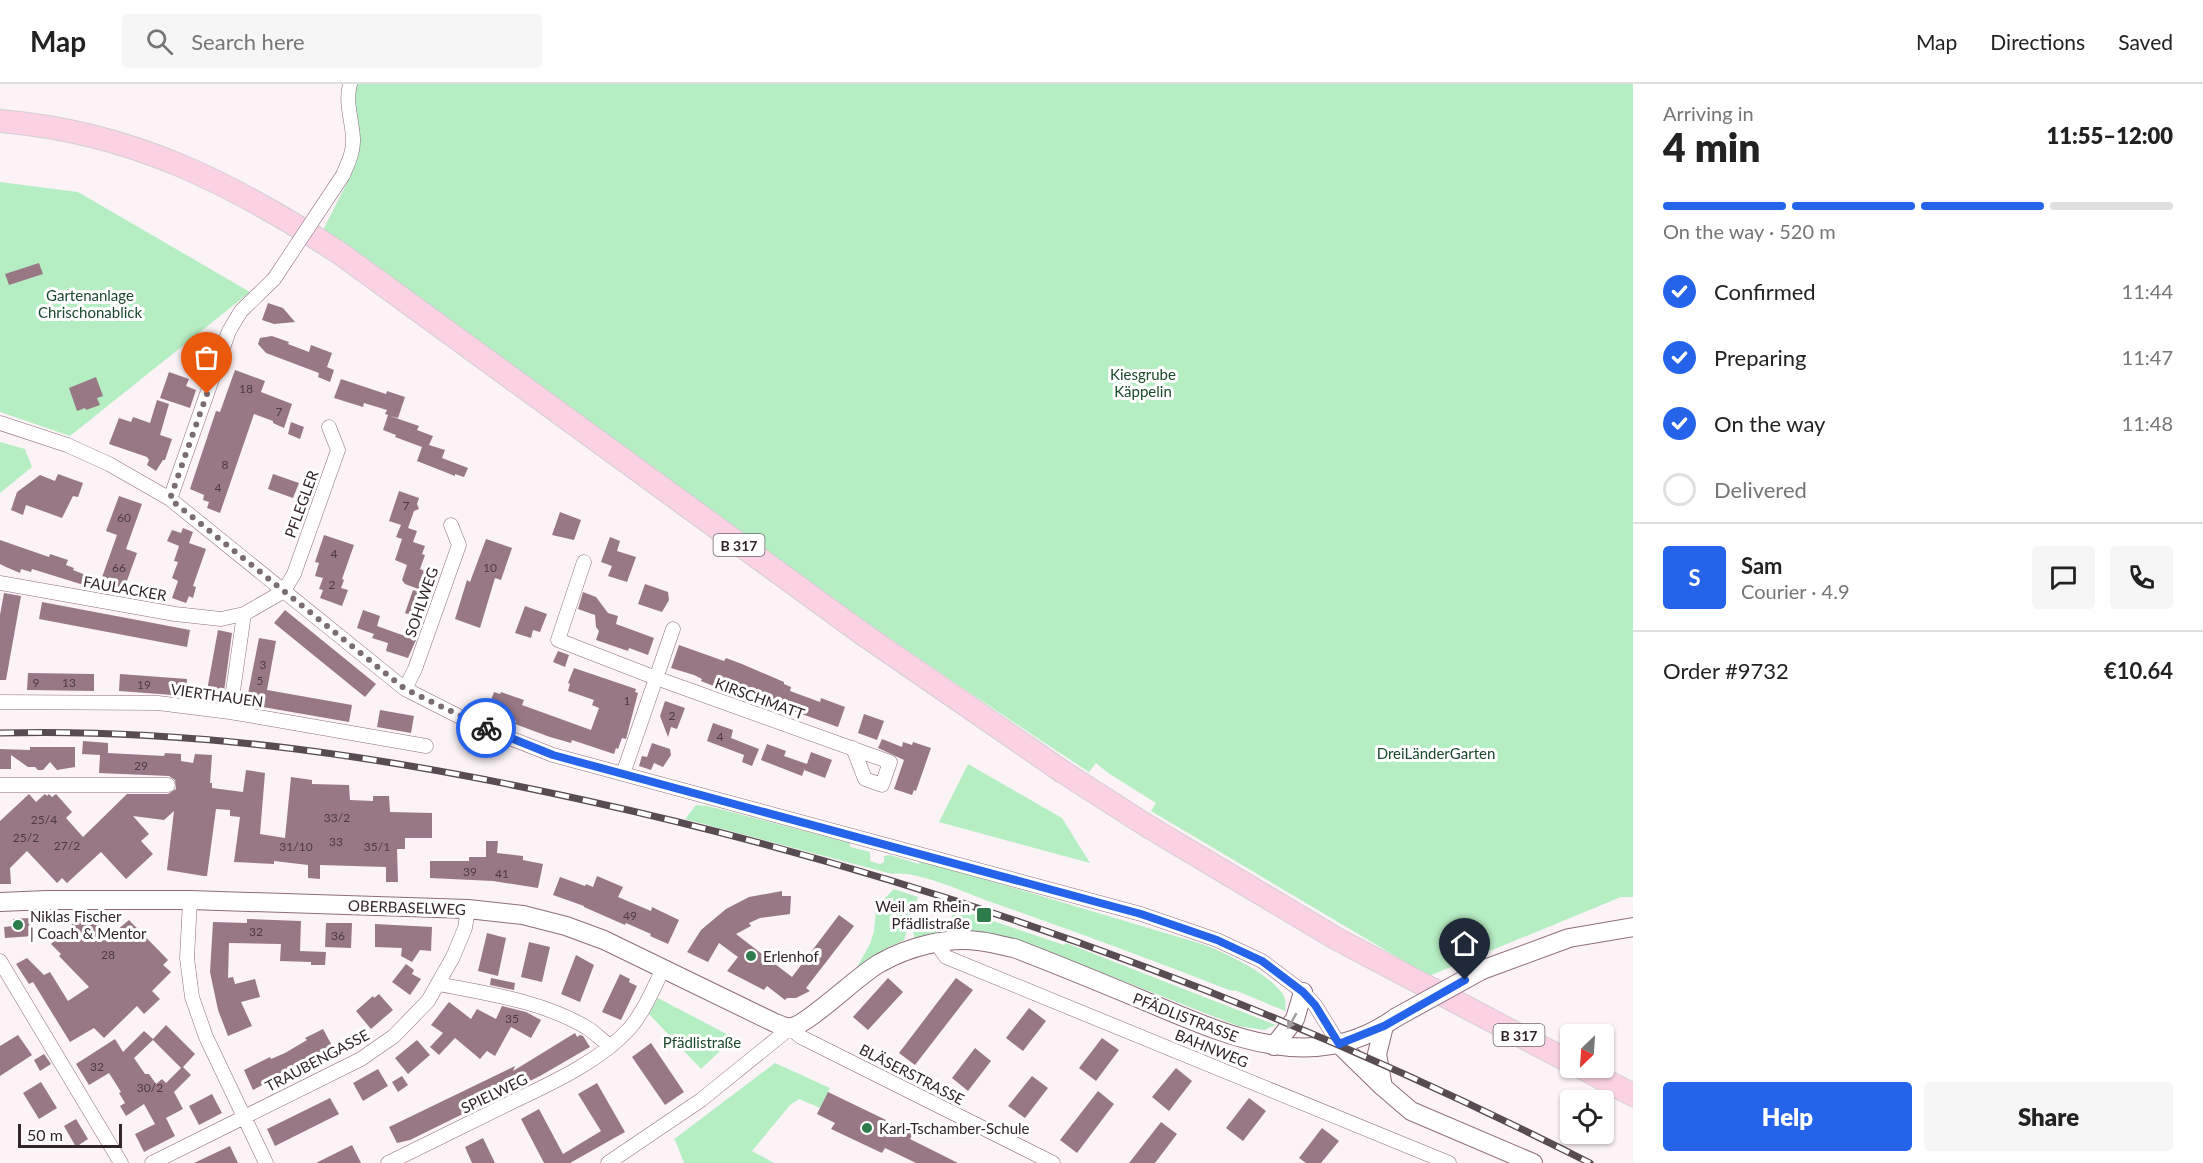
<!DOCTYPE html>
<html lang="en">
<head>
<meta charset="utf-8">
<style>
  body { margin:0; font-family:Lato,sans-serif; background:#f6f6f6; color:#222; height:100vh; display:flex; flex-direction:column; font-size:22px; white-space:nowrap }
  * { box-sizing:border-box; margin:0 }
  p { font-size:20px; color:#767676 }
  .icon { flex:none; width:33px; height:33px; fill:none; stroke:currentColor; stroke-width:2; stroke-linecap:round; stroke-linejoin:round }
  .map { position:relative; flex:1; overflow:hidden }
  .side { display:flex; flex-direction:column; background:#fff; width:570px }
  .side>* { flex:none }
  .needle { width:39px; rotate:205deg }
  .fabs { position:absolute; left:1560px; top:940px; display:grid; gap:12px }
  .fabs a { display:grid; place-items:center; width:54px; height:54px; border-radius:6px; background:#fff; box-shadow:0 2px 4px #0004; font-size:30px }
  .scale { position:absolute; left:18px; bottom:15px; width:104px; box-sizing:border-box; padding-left:6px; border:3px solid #33252b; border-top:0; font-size:16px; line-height:21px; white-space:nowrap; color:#33252b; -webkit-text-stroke:4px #fff; paint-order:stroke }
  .pin { position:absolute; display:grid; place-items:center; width:51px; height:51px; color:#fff; margin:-62px -26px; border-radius:50% 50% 50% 0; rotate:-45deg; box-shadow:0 0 6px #0007 }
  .pin .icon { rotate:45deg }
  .courier { position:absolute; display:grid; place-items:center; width:60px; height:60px; margin:-30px; border:4px solid #2563eb; border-radius:50%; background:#fff; color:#222; box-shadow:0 2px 8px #0007 }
  .headline em { font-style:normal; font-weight:800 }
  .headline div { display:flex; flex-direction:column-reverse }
  .headline { display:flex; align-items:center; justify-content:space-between; height:102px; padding:0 30px }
  h1 { font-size:39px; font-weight:800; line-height:45px }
  .bar { display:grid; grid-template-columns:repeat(4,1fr); gap:9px 6px; align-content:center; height:72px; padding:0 30px }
  .bar i { height:8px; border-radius:4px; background:#e0e0e0 }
  .bar .active { background:#2563eb }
  .bar p { grid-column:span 4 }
  .line { display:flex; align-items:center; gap:15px; padding:0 30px; border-top:2px solid #e0e0e0 }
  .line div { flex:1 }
  .round { display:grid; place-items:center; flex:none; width:63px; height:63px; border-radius:6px; background:#f6f6f6 }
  ol { padding:0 30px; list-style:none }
  li { display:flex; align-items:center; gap:18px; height:66px }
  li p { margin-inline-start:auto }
  li .icon { padding:6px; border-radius:50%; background:#2563eb; color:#fff; stroke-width:4 }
  li:last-child { color:#767676 }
  li i { width:33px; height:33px; border:3px solid #e0e0e0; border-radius:50% }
  .primary-button { display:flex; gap:12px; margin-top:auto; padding:12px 30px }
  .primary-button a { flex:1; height:69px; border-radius:6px; background:#2563eb; color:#fff; font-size:24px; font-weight:800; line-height:69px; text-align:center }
  .primary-button a+a { background:#f6f6f6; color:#222 }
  header { display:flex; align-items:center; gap:36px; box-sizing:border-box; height:84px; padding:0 30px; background:#fff; border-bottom:2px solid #e0e0e0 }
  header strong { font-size:28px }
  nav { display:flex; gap:33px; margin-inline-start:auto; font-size:21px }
  .search { width:420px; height:54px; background:#f6f6f6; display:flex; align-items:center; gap:15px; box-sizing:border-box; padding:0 21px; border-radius:6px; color:#767676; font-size:22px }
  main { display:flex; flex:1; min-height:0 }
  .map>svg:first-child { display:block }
</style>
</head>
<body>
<header>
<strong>Map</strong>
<div class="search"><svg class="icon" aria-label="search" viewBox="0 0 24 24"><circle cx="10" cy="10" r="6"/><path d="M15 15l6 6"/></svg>Search here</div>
<nav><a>Map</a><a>Directions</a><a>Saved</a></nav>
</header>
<main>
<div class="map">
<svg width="1633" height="1079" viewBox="0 0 1633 1079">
  <rect width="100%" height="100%" fill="#fbf3f6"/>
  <path fill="#b6eec4" d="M350 0H1633V813H1621L1429 892 1151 727 1156 719 1108 689 1096 679 1089 688C827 517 576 331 322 148L349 95 343 91 348 81Z
    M0 98 78 108 250 208 70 352 0 328Z
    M0 358 25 365 32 383 0 409Z
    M968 680 1062 734 1090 779 939 738Z
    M696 721 708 722 850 759V763L870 768V777L880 780 884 778V772L890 771 919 780 920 776 1202 860C1224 868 1268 889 1282 909 1286 914 1286 921 1285 927L1237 907 1229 906C1149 875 1069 845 988 817 964 808 916 786 892 790L685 735Z
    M894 805 918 813 904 856 885 865 857 883 870 860 874 847 877 817 885 814Z
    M955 824 1064 861 1066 859 1276 941 1264 946 1238 942 1016 855 915 857 913 847 918 831 948 838 950 837Z
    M658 914 734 954 701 985 649 930Z
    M775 979 830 1004 820 1024 799 1015 790 1021 752 1067 774 1079H684L675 1056H673Z"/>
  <path fill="#997886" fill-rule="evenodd" d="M39 179 43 190 9 201 5 190Z
    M268 219 283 224 295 238 274 240 262 236Z
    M272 252 289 258 288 260 309 268 311 261 332 269 327 283 334 286 330 298 318 293 319 289 266 269 258 260 260 254Z
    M235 286 265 297 261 308 292 320 284 344 273 339V337L254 330 220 429 207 424 209 418 203 416 204 411 190 405 216 327 220 328Z
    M169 288 189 295 186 302 196 306 190 324 160 314Z
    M96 293 103 312 97 314 100 321 86 326 85 324 77 327 69 304Z
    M341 295 386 310 387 307 405 313 398 334 390 332 419 342 417 346 433 352 429 361 445 366 442 374 468 384 464 393 455 390V392L417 377 422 363 395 353 396 351 383 346 388 331 385 330 387 326 364 319 363 323 334 314Z
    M157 316 169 320 160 351 172 355 165 376H163L156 387 147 381 149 376 147 373 109 360 119 334 131 338 133 333 150 339Z
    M291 338 304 343 300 355 288 350Z
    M58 390 83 399 78 413 73 412 62 434 26 421 23 431 11 426 17 408 40 391 55 397Z
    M273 390 299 399 293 414 268 405Z
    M399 407 419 414 417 420 419 425 414 427 408 444 417 447 413 458 425 462 422 470 425 471 420 485 427 488 421 506 405 500 402 496 407 481 395 476 402 455 396 453 401 441 389 437Z
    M119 412 142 420 126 465 137 469 124 505 101 496 117 451 106 447Z
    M560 428 581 436 574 456 552 451Z
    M183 444 193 448 189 459 206 465 193 502 196 503 193 514 189 512 186 519 172 514 178 497 172 494 178 478 174 477 179 462 167 457 172 446 181 449Z
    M324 451 354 461 342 495 344 496 341 504 348 506 342 522 320 514 323 506 319 505 323 494 315 492 319 479 315 478Z
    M610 453 620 457 617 467 636 473 627 498 608 492 612 482 601 478Z
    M486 455 512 464 501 496 495 494 480 544 455 535 467 496 470 498Z
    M0 456 49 473 50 470 68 476 66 481 74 484 73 486 106 499 103 507 32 485 31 488 21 485 20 489 6 483 0 480Z
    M645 500 668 508 669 516 662 528 638 520Z
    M413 506 425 510 417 533 405 529Z
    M583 508 596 513 608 529 618 532 616 540 654 554 648 571 629 564 628 567 596 556 599 547 596 543 595 531 578 525Z
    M4 509 21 512 6 596H0V531Z
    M42 518 190 546 187 563 39 535Z
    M525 522 547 530 540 548 533 546 531 554 515 549Z
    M285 526 376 600 365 613 274 539Z
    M363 526 380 532 377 542 416 556 408 574 386 567 388 559 372 554 374 550 357 544Z
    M218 546 232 549 223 615 206 612Z
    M259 554 276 557 267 606 352 621 349 638 246 620Z
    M679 561 724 577 726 574 742 580 784 598V600L791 603 790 607 820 618 821 614 845 623 838 643 760 615 761 611 741 603 740 605 733 603 731 609 701 597 702 595 694 591 671 584Z
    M558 567 569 571 565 583 553 578Z
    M574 584 636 605 635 608 638 609 626 655 622 654 618 665 616 664 614 670 572 656 571 659 550 653 515 640 516 637 484 626 486 614 491 616 494 608 500 610 501 608 524 616 522 621 591 646 599 624 592 621 594 616 568 607 570 600 568 599Z
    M28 589 94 590V607L27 606Z
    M120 590 187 595 186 612 119 607Z
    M665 617 685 624 677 645 671 643 668 653 660 632Z
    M380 626 414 632 411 649 377 643Z
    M864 630 884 637 877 656 858 649Z
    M713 639 733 646 731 654 759 665 752 682 742 678 744 671 707 657Z
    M882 655 902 663 903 658 912 661 913 658 931 664 916 707 914 706 912 711 894 705 904 676 878 664Z
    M83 657 108 659V669L164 672 165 669 181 670V677L193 679 195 670 212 671 210 699H212V704L243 708 246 686 265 689 260 750 285 754 291 693 312 696V700L349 701 350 716 373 717V712H389L390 728 432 729V754H405V765H397L398 798H386V783L320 781V795L308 794V781L274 777V780L234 778 240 733 230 732V726L216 725 207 792H204L167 786 174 727 164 736 133 732 149 750 141 757 153 770 126 795 101 768 67 799 62 794 57 799 27 767 10 784 11 800H0V737L29 710 36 718 45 710 47 712 49 710 52 713 56 710 72 728 66 734 83 753 127 710H168L176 705 175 696 169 692 99 689 100 671 82 670Z
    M652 659 670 665 671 671 663 683 654 679 651 686 639 682 642 672 647 673Z
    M767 660 786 667 784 672 807 680 811 668 832 676 825 694 804 686 805 684 802 692 761 676Z
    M30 663H75V683L57 686 50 678 43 686H38L35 683H28L11 671V685H0V665L30 666Z
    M486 757H498L497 769 523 772V776L543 780 538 804 493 797 430 794V777H469V773H486Z
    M597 792 623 803 618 813 651 827 652 823 679 836 668 860 650 852 651 850 626 839 625 841 584 823V822L553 811 560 793 585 802 586 800 593 803Z
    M782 807V812H791L790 830 760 834 749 839 751 842 736 850 792 893 839 831 854 842 806 904 810 907 796 914H787L785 916 767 902 764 906 727 887 738 873 719 859 708 878 687 868 701 846 726 825 749 813Z
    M83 830 89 836 91 834 109 853 129 836 168 876 163 881 171 888 152 907 160 915 144 930 137 922 104 954 94 944 70 958 33 898 29 900 16 880 27 874 44 891 50 888 68 917 89 903 59 872 61 870 51 860Z
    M29 834 30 841H33V852L5 854 4 843 13 842V835Z
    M247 835 301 837 300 867 326 868 325 881H311V878L280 877 281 860 229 859 228 894 233 893 235 900 255 895 260 913 241 918 252 942 228 952 218 926 210 888 213 838 247 839Z
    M326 839H352L351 864 325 863Z
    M375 840 432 843 431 867 420 866 412 878 401 872 402 864 375 863Z
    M487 849 506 854 498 892 478 887Z
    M529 858 550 863 542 898 521 893Z
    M576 871 594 881 580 918 561 910Z
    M406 880 414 886 412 890 421 895 410 911 392 898Z
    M620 890 630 895 629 898 637 902 621 936 602 928Z
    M491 894 515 899 514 906 490 901Z
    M888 894 903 908 868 946 853 933Z
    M956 894 973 906 915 981 899 969Z
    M379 910 393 926 371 945 356 927 373 912 374 914Z
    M449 918 471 935 477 925 496 935 502 922 526 928 541 936 531 954 511 943 495 972 487 967 480 975 455 954 439 971 430 963 443 949 431 941Z
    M1029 924 1046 937 1023 967 1006 954Z
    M166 941 195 970 183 983 191 991 174 1008 183 1025 166 1034 175 1052 144 1068 135 1050 155 1040 144 1020 126 1032 120 1022 125 1019 119 1009 121 1008 109 989 89 1001 76 980 115 955 123 968 144 947 153 955ZM153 956 181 984 166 999 162 995 156 1000 149 990H145L134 974Z
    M323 945 335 967 286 991 284 987 265 997 266 999 253 1006 244 986 270 973 271 975 285 969 307 956 305 954Z
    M575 949 577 953 580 951 583 952 590 963 540 992 410 1056 397 1059 389 1043 515 982 513 987Z
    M18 951 32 971 0 992V962Z
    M1102 954 1119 966 1096 997 1079 984Z
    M417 956 430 971 408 990 395 974Z
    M651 959 684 1008 665 1021 632 973Z
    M975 964 991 977 968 1007 952 994Z
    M44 970 51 980 40 987 34 976Z
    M1176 984 1192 997 1169 1027 1152 1013Z
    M378 985 388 1002 363 1017 353 999Z
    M402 992 408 1001 398 1008 392 998Z
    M1032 992 1048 1004 1025 1034 1008 1022Z
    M41 998 57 1024 39 1035 23 1009Z
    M597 999 625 1048 570 1079H544L521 1035 539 1025 563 1070 601 1047 578 1010Z
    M1098 1007 1114 1020 1077 1069 1060 1056Z
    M828 1008 913 1049 910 1055 958 1079H916L885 1064 882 1069 831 1045 835 1039 817 1030Z
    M212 1010 222 1029 199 1041 189 1022Z
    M330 1014 339 1030 275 1062 267 1045Z
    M1249 1014 1266 1027 1243 1057 1226 1044Z
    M76 1035 88 1055 76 1063 64 1042Z
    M1161 1038 1177 1050 1155 1079H1129Z
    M1322 1044 1339 1057 1321 1079H1306L1299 1074Z
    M483 1054 495 1079H472L465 1063Z
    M352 1061 361 1079H316Z
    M230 1062 238 1079H194Z"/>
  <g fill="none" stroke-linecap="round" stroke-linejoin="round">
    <defs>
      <path id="minor" d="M343 91C348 79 354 67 353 54 352 35 345 19 350 0
        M0 339 67 361 109 380 170 415 405 605 474 640 553 671 1141 830 1217 856 1262 877 1303 908 1315 921 1339 960
        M170 415 229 247 241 227 274 195
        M584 478 558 556 656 594 890 678 882 701 865 695 853 664
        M0 499 175 530 221 535 244 530 284 507 294 490 338 366 329 343
        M405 605 415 585 459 461 451 441
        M0 618 158 619 230 628 426 662
        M230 628 244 530
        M623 690 673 545
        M0 701H168
        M190 816 187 874 192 913 206 953 266 1079
        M936 859 946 873 1449 1079
        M0 877 121 1079
        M438 900C488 910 544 917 589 945 596 950 603 957 610 962
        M152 1079 361 975 394 952 428 917 453 873 465 844 468 825
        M388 1079C428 1059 468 1040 508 1020 549 1000 598 979 629 945 644 928 653 905 663 885
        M608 1079 701 1016 790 944 801 953 1053 1079"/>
      <path id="tertiary" d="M0 818 47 816H190L468 825 523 831 566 842 604 856 773 938C778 940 786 944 791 943 807 942 859 890 880 879 908 863 946 853 978 857 990 858 1002 862 1014 864 1058 881 1102 899 1145 917 1226 951 1314 993 1395 934
        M1482 886 1569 854 1633 843
        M1339 960 1383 1003 1411 1027 1533 1079
        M1274 962 1295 935 1303 908
        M1383 1003 1377 970 1384 942"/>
      <path id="primary" d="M0 37C132 48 232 99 341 170L860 548 1063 688 1149 743 1337 855 1570 978
        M1582 984 1633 1011"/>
    </defs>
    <use href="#minor" stroke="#8e6d7b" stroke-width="15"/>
    <use href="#tertiary" stroke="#8e6d7b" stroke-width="20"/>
    <use href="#primary" stroke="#d2cfd0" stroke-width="24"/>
    <use href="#minor" stroke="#fff" stroke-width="14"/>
    <use href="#tertiary" stroke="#fff" stroke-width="18"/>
    <use href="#primary" stroke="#fbd2e4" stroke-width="22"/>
    <defs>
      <path id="rail" d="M0 649C199 644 394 674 588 717 937 794 1272 918 1590 1079"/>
    </defs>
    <use href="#rail" stroke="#584b51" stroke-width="7"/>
    <use href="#rail" stroke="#fff" stroke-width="4.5" stroke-dasharray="14" stroke-linecap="butt"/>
    <defs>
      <path id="minor-bridge" d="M274 195 343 91"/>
      <path id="tertiary-bridge" d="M1395 934 1482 886"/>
    </defs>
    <use href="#minor-bridge" stroke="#8e6d7b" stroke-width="15" stroke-linecap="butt"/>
    <use href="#tertiary-bridge" stroke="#8e6d7b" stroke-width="20" stroke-linecap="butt"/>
    <use href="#minor-bridge" stroke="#fff" stroke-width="14"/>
    <use href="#tertiary-bridge" stroke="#fff" stroke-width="18"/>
  </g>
  <defs><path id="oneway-solid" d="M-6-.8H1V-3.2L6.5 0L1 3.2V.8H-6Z" transform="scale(1.5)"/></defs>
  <use fill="#a39da0" href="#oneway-solid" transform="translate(1292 937) rotate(120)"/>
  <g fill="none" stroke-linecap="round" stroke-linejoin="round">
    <path stroke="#796d72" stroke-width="6" stroke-dasharray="0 10.8" d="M207 310 170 415 405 605 486 644"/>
    <path stroke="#2563eb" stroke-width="8" d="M486 644 553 671 1141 830 1217 856 1262 877 1303 908 1315 921 1339 960 1384 942 1465 896"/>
  </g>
  <g fill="#2f7c4b" stroke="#fff" stroke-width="2">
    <rect x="976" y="823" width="16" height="16" rx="3"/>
    <circle cx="18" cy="841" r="6"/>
    <circle cx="751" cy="872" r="6"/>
    <circle cx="867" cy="1044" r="6"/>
  </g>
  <g text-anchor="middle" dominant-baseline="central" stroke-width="6" stroke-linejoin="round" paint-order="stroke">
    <g font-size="12" fill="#4c3a42">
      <text x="246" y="304">18</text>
      <text x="279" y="327">7</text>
      <text x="225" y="380">8</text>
      <text x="218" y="403">4</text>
      <text x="406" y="421">7</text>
      <text x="124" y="433">60</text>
      <text x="334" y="469">4</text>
      <text x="119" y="483">66</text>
      <text x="490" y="483">10</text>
      <text x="332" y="500">2</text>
      <text x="263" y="580">3</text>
      <text x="260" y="596">5</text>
      <text x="36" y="598">9</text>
      <text x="69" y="598">13</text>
      <text x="144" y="600">19</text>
      <text x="627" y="616">1</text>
      <text x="672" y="631">2</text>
      <text x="720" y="652">4</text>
      <text x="141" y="681">29</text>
      <text x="337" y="733">33/2</text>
      <text x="44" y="735">25/4</text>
      <text x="26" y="753">25/2</text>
      <text x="336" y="757">33</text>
      <text x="67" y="761">27/2</text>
      <text x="296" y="762">31/10</text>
      <text x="377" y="762">35/1</text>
      <text x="470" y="787">39</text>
      <text x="502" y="789">41</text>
      <text x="630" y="831">49</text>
      <text x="256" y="847">32</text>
      <text x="338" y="851">36</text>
      <text x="108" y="870">28</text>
      <text x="512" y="934">35</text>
      <text x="97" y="982">32</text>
      <text x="150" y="1003">30/2</text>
    </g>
    <g fill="#fff" stroke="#70666b" stroke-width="1.5">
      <rect x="713.5" y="450" width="51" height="22" rx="4.5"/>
      <rect x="1493.5" y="940" width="51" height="22" rx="4.5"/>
    </g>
    <g font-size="14" font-weight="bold" fill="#33252b">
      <text x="739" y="461">B 317</text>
      <text x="1519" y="951">B 317</text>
    </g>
    <g font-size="15" fill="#1a492b" stroke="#fff">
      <text x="90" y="211">Gartenanlage<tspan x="90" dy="17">Chrischonablick</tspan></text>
      <text x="1143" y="290">Kiesgrube<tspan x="1143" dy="17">Käppelin</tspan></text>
      <text x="1436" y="669">DreiLänderGarten</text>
      <text x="702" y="958">Pfädlistraße</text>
    </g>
    <g font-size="15" fill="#33252b" stroke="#fff">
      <text transform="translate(301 420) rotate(-70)">PFLEGLER</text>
      <text transform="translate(125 504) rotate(10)">FAULACKER</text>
      <text transform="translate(421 518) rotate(-71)">SOHLWEG</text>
      <text transform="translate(217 611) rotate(8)">VIERTHAUEN</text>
      <text transform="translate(760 614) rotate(20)">KIRSCHMATT</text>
      <text transform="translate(407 823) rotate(2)">OBERBASELWEG</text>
      <text transform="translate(1186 933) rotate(21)">PFÄDLISTRASSE</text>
      <text transform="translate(1212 964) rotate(22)">BAHNWEG</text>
      <text transform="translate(317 976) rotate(-28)">TRAUBENGASSE</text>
      <text transform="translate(912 990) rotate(27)">BLÄSERSTRASSE</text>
      <text transform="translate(494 1009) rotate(-26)">SPIELWEG</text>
    </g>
    <g font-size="15" fill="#33252b" stroke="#fff" text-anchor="start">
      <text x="970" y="822" text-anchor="end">Weil am Rhein<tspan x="970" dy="17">Pfädlistraße</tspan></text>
      <text x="30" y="832">Niklas Fischer<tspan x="30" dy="17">| Coach &amp; Mentor</tspan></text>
      <text x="763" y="872">Erlenhof</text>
      <text x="879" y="1044">Karl-Tschamber-Schule</text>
    </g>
  </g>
</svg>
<div class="fabs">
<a><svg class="needle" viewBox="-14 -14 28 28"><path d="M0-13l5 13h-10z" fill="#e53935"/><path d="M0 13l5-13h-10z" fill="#767676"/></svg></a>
<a><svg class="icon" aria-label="locate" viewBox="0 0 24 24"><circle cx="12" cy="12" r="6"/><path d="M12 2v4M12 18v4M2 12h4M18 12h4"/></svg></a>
</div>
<div class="scale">50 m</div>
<div class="pin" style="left:207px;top:310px;background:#ea580c"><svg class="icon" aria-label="bag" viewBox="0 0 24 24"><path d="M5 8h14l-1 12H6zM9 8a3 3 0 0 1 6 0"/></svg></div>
<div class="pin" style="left:1465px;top:896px;background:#1f2937"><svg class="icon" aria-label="home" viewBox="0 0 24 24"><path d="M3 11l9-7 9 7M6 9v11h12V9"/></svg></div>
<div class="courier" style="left:486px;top:644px"><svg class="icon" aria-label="bike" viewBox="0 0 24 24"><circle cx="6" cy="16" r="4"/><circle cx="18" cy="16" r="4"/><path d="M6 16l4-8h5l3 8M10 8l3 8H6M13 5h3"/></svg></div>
</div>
<section class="side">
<div class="headline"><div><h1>4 min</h1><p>Arriving in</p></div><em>11:55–12:00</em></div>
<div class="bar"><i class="active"></i><i class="active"></i><i class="active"></i><i></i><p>On the way · 520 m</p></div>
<ol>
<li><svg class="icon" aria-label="check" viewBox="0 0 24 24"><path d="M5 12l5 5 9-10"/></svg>Confirmed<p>11:44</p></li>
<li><svg class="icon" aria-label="check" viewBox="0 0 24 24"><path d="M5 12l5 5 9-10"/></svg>Preparing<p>11:47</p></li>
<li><svg class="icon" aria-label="check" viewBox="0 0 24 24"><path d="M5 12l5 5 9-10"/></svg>On the way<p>11:48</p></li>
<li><i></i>Delivered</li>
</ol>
<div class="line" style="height:108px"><b class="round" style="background:#2563eb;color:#fff">S</b><div><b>Sam</b><p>Courier · 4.9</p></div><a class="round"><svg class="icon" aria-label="chat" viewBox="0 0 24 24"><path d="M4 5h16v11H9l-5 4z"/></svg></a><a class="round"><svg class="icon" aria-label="phone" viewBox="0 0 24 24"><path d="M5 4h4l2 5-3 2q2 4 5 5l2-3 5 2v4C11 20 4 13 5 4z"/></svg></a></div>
<div class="line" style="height:78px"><div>Order #9732</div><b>€10.64</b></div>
<div class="primary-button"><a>Help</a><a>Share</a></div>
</section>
</main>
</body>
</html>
